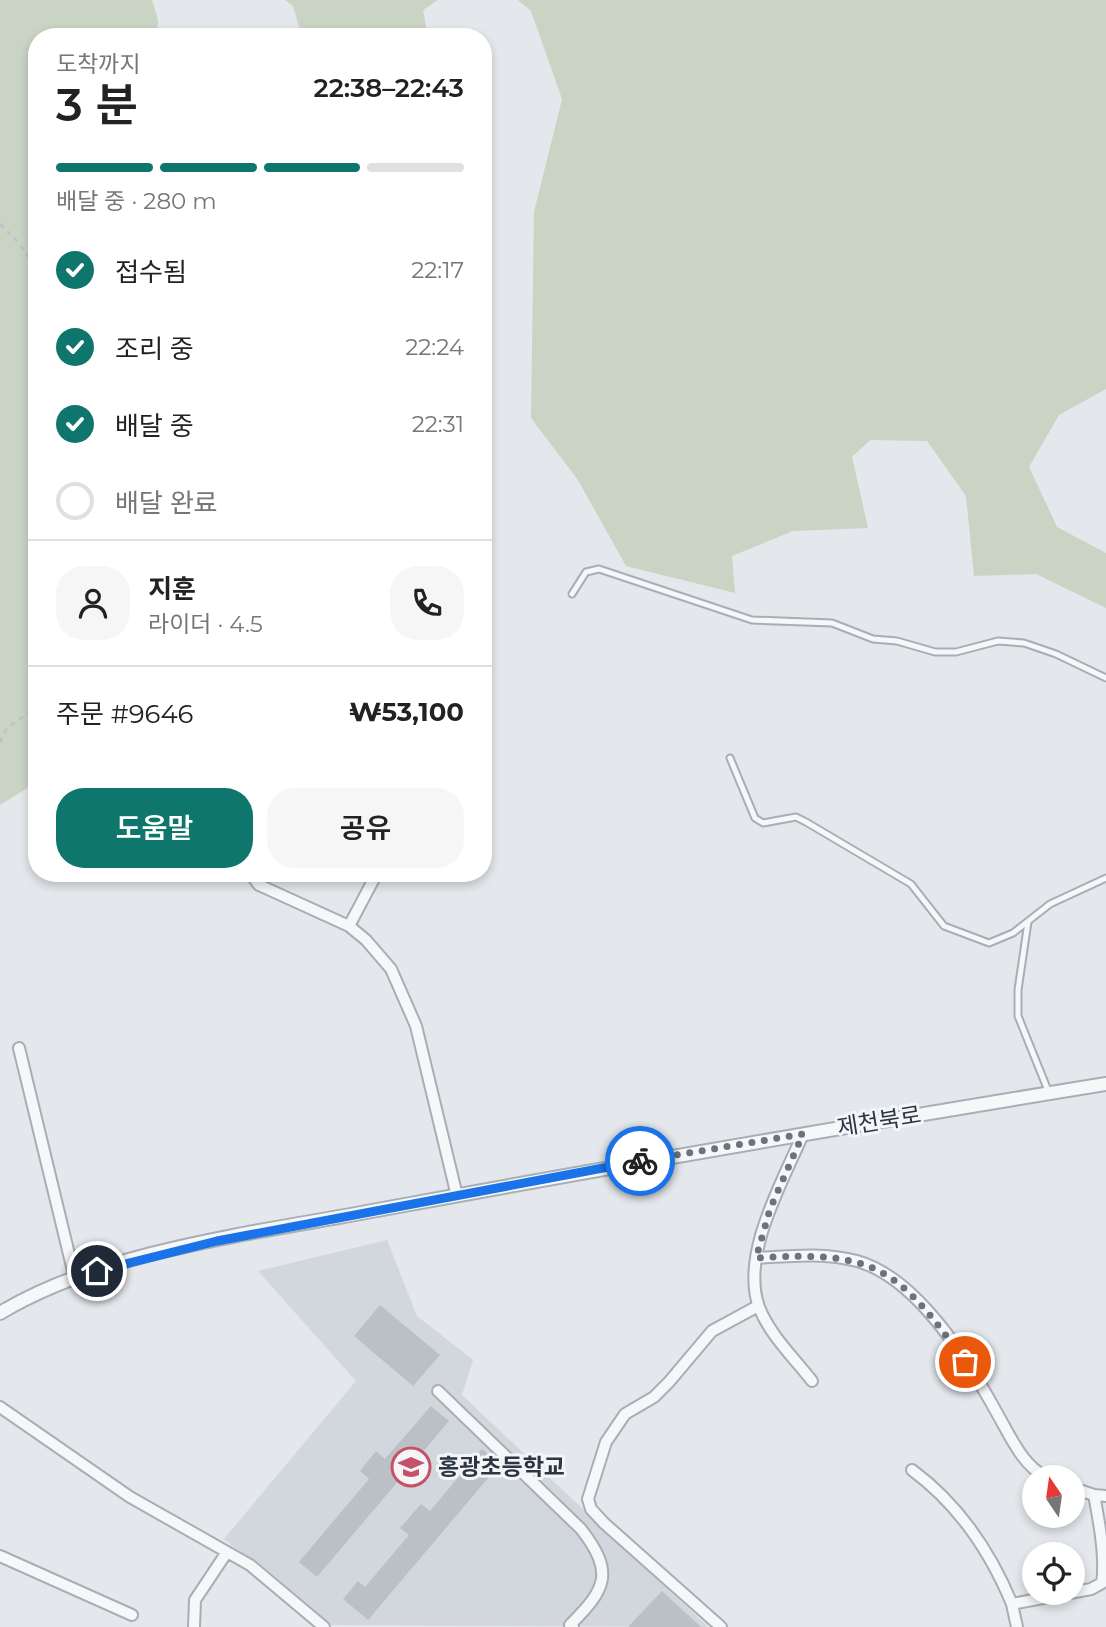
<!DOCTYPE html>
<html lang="ko">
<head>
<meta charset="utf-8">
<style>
  body { margin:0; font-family:Montserrat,"Noto Sans KR",sans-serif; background:#f6f6f6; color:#222; height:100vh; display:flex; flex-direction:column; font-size:26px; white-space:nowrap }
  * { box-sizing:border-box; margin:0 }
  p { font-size:23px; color:#767676 }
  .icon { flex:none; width:38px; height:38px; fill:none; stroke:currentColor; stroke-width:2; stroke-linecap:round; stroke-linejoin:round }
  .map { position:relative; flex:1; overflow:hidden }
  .details { position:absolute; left:28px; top:28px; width:464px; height:854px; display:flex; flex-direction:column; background:#fff; border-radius:28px; box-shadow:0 4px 10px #0003 }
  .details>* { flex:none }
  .needle { width:46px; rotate:347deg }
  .controls { position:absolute; left:1022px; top:1465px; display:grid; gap:14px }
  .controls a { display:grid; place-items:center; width:63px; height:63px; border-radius:50%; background:#fff; box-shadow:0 4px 10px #0003; font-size:35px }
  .pin { position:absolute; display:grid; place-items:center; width:60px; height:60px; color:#fff; margin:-30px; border:4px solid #fff; border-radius:50%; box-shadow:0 2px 7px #0007 }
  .courier { position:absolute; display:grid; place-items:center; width:70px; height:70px; margin:-35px; border:5px solid #1a73e8; border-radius:50%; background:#fff; color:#222; box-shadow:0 2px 9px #0007 }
  .summary em { font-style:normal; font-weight:600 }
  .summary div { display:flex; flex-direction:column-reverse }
  .summary { display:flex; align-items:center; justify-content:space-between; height:119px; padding:0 28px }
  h1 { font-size:46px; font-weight:600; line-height:52px }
  .bar { display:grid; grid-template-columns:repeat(4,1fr); gap:10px 7px; align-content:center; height:84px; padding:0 28px }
  .bar i { height:9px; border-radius:5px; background:#e0e0e0 }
  .bar .on { background:#0f766e }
  .bar p { grid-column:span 4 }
  .line { display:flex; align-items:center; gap:18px; padding:0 28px; border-top:2px solid #e0e0e0 }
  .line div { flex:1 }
  .round { display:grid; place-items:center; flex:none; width:74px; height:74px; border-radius:28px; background:#f6f6f6 }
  ol { padding:0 28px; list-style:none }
  li { display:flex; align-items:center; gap:21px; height:77px }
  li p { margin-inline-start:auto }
  li .icon { padding:7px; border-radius:50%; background:#0f766e; color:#fff; stroke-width:4 }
  li:last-child { color:#767676 }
  li i { width:38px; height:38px; border:4px solid #e0e0e0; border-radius:50% }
  .button { display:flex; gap:14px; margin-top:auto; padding:14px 28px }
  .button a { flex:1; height:80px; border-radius:28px; background:#0f766e; color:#fff; font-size:28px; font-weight:600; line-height:80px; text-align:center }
  .button a+a { background:#f6f6f6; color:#222 }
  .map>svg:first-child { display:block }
</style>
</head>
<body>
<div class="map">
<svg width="1106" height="1627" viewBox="0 0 1106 1627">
  <rect width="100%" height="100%" fill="#e4e7eb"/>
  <path fill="#d2d6dd" d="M387 1240 417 1316 473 1360 462 1395 708 1627 332 1625 224 1539 356 1381 258 1271Z"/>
  <path fill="#c9d4c5" d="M0 0H152L158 20 157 37H37V782L0 805Z
    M285 0H438L423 10 428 37H302L293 6Z
    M518 0H1106V389L1059 415 1029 467 1057 527 1106 553V608L1036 574 974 576 966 496 927 441 870 440 852 457 868 528 793 531 732 556 735 593 626 566 578 480 531 418 534 212 562 99 531 11Z"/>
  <path fill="#bbc0c7" d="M380 1305 440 1355 413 1386 354 1336Z
    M431 1406 449 1421 317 1577 299 1562 369 1479 360 1471 376 1451 385 1459Z
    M482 1449 500 1464 368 1620 343 1599 358 1581 365 1587 409 1535 400 1528 421 1504 430 1511Z
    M662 1591 701 1627H628Z"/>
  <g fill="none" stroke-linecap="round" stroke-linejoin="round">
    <defs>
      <path id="service" d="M572 594 586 572 599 569 752 620 832 623 873 639 897 641 935 652H956L998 641 1024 643 1056 654 1106 678
        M730 758 755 818 763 823 796 817 806 822 911 884 944 926 989 943 1013 933 1050 904 1106 878
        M1028 922 1018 990V1016L1049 1093"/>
      <path id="minor" d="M250 873 259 885 349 926 366 940 391 969 416 1026 457 1196
        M349 926 377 873
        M19 1048 75 1279
        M803 1134C783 1181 740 1255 759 1307 769 1334 795 1359 812 1381
        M756 1258C790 1256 824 1252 857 1261 918 1278 969 1362 998 1415 1010 1436 1023 1466 1046 1477
        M438 1391 581 1529C615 1573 606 1589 570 1625L573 1627
        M0 1407 130 1497 250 1565 324 1627
        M912 1470C958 1504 990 1551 1012 1604
        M1073 1488 1094 1495 1106 1496
        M0 1556 132 1615
        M194 1627 195 1600 227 1552
        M721 1627 604 1523 591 1509 588 1499 606 1442 625 1414 654 1397 669 1382 712 1331 758 1306
        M1017 1627 1012 1604 1091 1589 1102 1583C1106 1558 1099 1521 1094 1495"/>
      <path id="tertiary" d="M0 1313C108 1248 265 1232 388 1208 627 1164 866 1123 1106 1084"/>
    </defs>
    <use href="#service" stroke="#a9aeb5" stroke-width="9"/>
    <use href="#minor" stroke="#a9aeb5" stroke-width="14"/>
    <use href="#tertiary" stroke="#a9aeb5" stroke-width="16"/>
    <path stroke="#bdc1c6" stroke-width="2.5" stroke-dasharray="5 5" stroke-linecap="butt" d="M0 224 19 243 37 270
      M0 742 7 728 33 710 37 692"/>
    <use href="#service" stroke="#f6f7f9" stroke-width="5"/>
    <use href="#minor" stroke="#f6f7f9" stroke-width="10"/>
    <use href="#tertiary" stroke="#f6f7f9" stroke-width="12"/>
  </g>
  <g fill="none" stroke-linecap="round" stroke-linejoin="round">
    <path stroke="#6c737d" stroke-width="7" stroke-dasharray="0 12.6" d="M640 1161 803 1134 770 1209 756 1258C874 1250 898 1267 965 1362"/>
    <path stroke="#1a73e8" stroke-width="9" d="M97 1271 217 1241 640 1161"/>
  </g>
  <defs>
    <symbol id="school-ring" viewBox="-11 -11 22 22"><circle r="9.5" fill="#f3f5f8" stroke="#c75166" stroke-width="1.5"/><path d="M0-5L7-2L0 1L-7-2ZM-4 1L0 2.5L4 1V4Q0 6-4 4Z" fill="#c75166"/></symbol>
  </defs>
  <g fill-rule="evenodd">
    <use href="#school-ring" x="389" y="1445" width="44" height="44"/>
  </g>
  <g text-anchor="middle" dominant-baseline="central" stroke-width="6" stroke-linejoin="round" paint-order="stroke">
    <g font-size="23" fill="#2c3542" stroke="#f3f5f8">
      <text transform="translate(879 1121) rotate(-9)">제천북로</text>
    </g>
    <g font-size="23" font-weight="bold" fill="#2c3542" stroke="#f3f5f8" text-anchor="start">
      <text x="438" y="1467">홍광초등학교</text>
    </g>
  </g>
</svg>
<div class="controls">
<a><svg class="needle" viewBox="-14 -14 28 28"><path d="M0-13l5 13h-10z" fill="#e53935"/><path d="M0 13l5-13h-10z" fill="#767676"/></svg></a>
<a><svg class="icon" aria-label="locate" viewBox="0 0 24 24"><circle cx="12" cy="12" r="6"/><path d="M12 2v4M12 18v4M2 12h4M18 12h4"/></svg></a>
</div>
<div class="pin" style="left:965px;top:1362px;background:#ea580c"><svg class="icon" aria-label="bag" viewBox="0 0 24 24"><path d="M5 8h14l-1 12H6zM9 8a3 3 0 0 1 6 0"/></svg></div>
<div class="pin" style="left:97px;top:1271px;background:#1f2937"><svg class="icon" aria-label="home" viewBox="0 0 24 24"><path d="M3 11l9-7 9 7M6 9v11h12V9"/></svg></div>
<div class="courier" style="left:640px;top:1161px"><svg class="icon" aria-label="bike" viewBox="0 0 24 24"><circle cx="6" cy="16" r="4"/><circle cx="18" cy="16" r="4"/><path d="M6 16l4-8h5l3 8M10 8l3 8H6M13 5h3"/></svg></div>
<section class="details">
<div class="summary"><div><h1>3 분</h1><p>도착까지</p></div><em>22:38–22:43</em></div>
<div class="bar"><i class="on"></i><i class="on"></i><i class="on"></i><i></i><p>배달 중 · 280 m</p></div>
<ol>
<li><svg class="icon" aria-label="check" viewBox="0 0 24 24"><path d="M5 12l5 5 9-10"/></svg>접수됨<p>22:17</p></li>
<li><svg class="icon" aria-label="check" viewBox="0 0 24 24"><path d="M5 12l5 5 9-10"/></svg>조리 중<p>22:24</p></li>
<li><svg class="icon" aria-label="check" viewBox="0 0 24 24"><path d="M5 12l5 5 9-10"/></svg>배달 중<p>22:31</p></li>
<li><i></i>배달 완료</li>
</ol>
<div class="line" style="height:126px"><a class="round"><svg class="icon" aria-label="person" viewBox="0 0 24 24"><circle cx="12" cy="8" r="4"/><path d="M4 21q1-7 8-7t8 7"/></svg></a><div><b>지훈</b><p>라이더 · 4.5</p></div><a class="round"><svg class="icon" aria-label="phone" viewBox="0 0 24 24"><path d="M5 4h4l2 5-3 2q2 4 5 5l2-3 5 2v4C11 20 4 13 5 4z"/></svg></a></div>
<div class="line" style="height:91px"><div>주문 #9646</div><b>₩53,100</b></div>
<div class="button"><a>도움말</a><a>공유</a></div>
</section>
</div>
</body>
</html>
